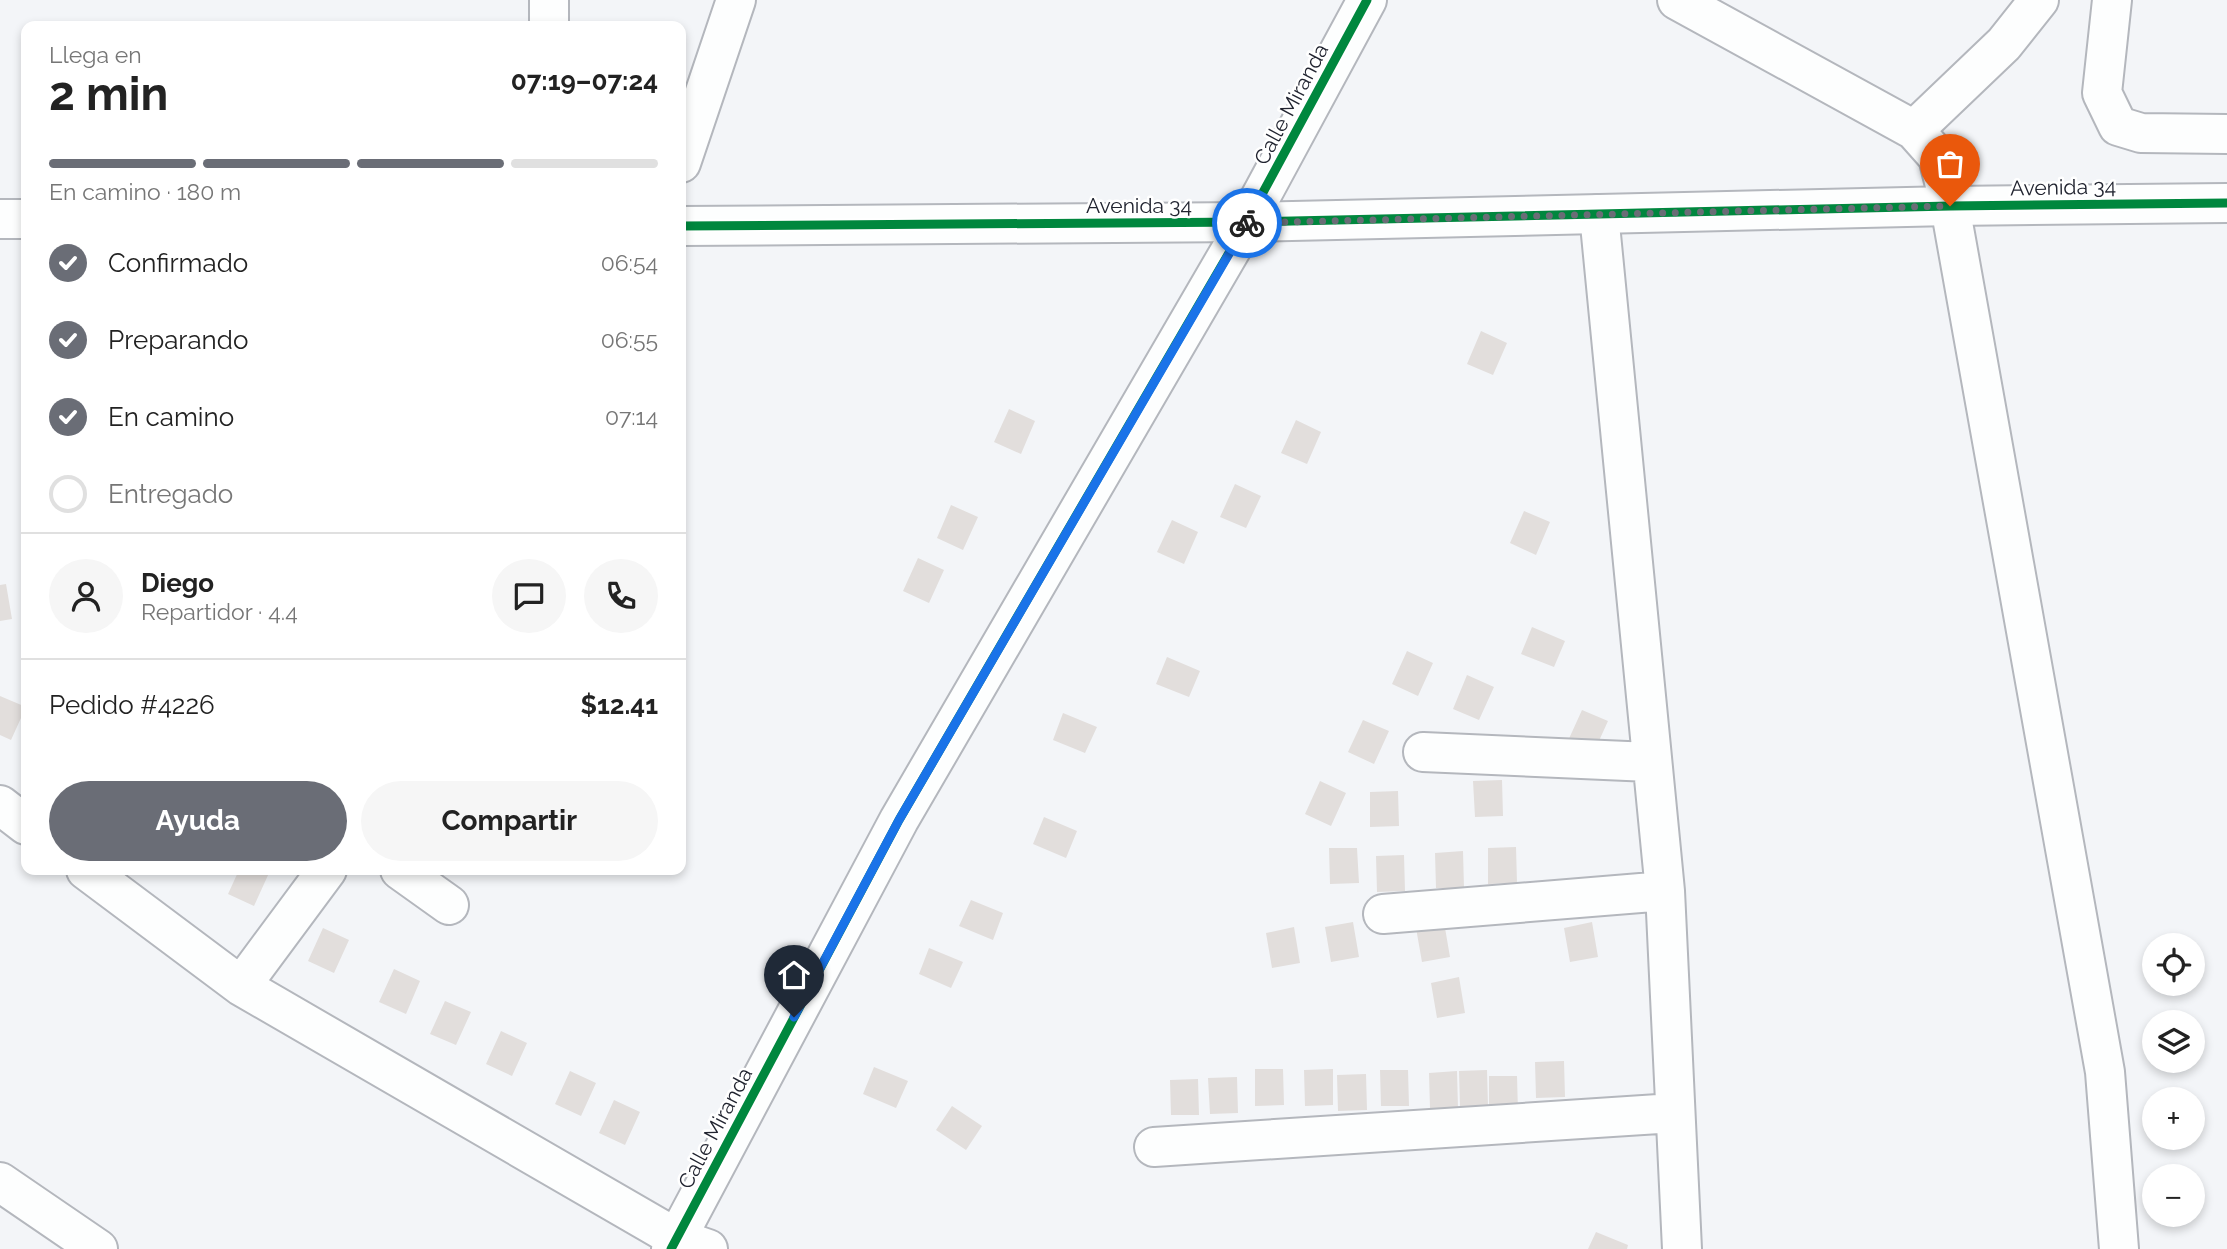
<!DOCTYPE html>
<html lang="es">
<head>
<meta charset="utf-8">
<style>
  body { margin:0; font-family:Raleway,sans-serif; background:#f6f6f6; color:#222; height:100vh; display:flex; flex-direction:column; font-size:26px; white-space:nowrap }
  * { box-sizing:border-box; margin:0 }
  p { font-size:23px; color:#767676 }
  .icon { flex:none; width:38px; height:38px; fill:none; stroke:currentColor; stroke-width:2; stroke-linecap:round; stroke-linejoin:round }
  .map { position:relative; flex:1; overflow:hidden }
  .side { position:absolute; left:21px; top:21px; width:665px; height:854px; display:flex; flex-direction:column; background:#fff; border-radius:14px; box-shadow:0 4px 10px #0003 }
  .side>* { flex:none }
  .fabs { position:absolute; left:2142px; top:933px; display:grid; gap:14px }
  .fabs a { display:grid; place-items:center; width:63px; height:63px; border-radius:50%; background:#fff; box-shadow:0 4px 10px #0003; font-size:35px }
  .pin { position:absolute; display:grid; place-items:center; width:60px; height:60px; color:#fff; margin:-72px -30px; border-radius:50% 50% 50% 0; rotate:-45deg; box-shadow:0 0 7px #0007 }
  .pin .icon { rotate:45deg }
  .courier { position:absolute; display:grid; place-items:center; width:70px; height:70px; margin:-35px; border:5px solid #1a73e8; border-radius:50%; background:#fff; color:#222; box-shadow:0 2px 9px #0007 }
  .head em { font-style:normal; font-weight:700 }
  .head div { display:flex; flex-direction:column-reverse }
  .head { display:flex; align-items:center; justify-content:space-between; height:119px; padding:0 28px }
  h1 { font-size:46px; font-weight:700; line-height:52px }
  .bar { display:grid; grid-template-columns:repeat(4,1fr); gap:10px 7px; align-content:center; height:84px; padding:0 28px }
  .bar i { height:9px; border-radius:5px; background:#e0e0e0 }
  .bar .current { background:#6a6d76 }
  .bar p { grid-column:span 4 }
  .line { display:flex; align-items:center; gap:18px; padding:0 28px; border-top:2px solid #e0e0e0 }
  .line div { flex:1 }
  .round { display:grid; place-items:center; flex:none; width:74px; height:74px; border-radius:37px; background:#f6f6f6 }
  ol { padding:0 28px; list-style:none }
  li { display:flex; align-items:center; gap:21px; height:77px }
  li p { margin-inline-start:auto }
  li .icon { padding:7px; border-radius:50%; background:#6a6d76; color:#fff; stroke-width:4 }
  li:last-child { color:#767676 }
  li i { width:38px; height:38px; border:4px solid #e0e0e0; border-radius:50% }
  .primary-button { display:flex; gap:14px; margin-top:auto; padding:14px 28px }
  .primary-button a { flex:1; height:80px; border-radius:42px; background:#6a6d76; color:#fff; font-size:28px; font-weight:700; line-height:80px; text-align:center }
  .primary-button a+a { background:#f6f6f6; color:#222 }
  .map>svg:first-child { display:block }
</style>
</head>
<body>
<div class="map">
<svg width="2227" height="1249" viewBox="0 0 2227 1249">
  <rect width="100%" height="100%" fill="#f3f5f8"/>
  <path fill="#e2dedc" d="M1481 331 1507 343 1493 375 1467 364Z
    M1009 409 1035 421 1021 454 994 442Z
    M1296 420 1321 432 1307 464 1281 453Z
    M1235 484 1261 496 1246 528 1220 517Z
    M951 505 978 517 963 550 937 538Z
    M1524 511 1550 522 1536 555 1510 543Z
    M1172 520 1198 532 1184 564 1157 552Z
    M918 558 944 570 929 603 903 591Z
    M6 584 12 619 0 621V585Z
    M1532 627 1565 641 1554 667 1521 654Z
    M1407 651 1433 663 1418 696 1392 684Z
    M1167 657 1200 671 1189 697 1156 684Z
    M1467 675 1494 687 1479 720 1453 709Z
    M0 696 26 707 11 740 0 735Z
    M1582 710 1608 721 1593 754 1567 743Z
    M1063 713 1097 727 1085 753 1053 740Z
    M1363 720 1389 731 1374 764 1348 752Z
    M1502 780 1503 816 1475 817 1473 781Z
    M1320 781 1346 793 1331 826 1305 814Z
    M1398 791 1399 826 1370 827V792Z
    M1044 817 1077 831 1066 858 1033 844Z
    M1516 847 1517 883 1488 884V848Z
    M1329 848H1357L1359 883 1330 884Z
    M1463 851 1464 888H1436L1435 853Z
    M1404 855 1405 891 1377 892 1376 856Z
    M239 870 269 873 254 906 228 894Z
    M971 900 1003 913 993 940 959 926Z
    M1353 922 1359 957 1331 962 1325 927Z
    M1444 922 1450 957 1422 962 1416 928Z
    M1592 922 1598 957 1570 962 1564 928Z
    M1294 927 1300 963 1272 968 1266 933Z
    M323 928 349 940 334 973 308 961Z
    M929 948 963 962 951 988 919 974Z
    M394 969 420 981 406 1014 379 1002Z
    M1459 977 1465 1013 1437 1018 1431 983Z
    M445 1001 471 1012 456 1045 430 1034Z
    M501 1031 527 1043 512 1076 486 1064Z
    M1564 1061 1565 1097 1536 1098 1535 1062Z
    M874 1067 908 1081 896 1108 863 1094Z
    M1255 1069H1283L1284 1105 1255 1106Z
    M1333 1069V1105L1305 1106 1304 1070Z
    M1380 1070H1408L1409 1106H1381Z
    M1487 1070 1488 1106 1460 1107 1459 1071Z
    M570 1071 596 1083 581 1116 555 1104Z
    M1457 1071 1458 1108H1430L1429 1073Z
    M1366 1074 1367 1110 1338 1111 1337 1075Z
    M1489 1076H1517L1518 1112 1489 1113Z
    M1237 1077 1238 1113 1210 1114 1208 1078Z
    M1198 1079 1199 1115H1171L1170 1080Z
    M614 1100 640 1112 625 1145 599 1133Z
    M952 1106 982 1126 966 1150 936 1130Z
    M1596 1232 1628 1245 1627 1249H1588Z"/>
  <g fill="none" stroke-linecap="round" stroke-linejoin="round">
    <defs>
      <path id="street" d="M549 0V26
        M1677 0 1914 130 1938 157 1950 206 2105 1072 2119 1249
        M2112 0 2102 93 2118 126 2141 133 2227 134
        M1914 130 2004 44 2039 0
        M681 163 736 0
        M1599 214 1665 891 1682 1249
        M1423 752 1650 762
        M0 805 26 825
        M86 870 241 986 676 1238 708 1249
        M400 870 449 905
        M1383 914 1665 891
        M241 986 327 870
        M1154 1147 1674 1113
        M0 1182 98 1249
        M671 1249 899 820 1247 222 1367 0"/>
      <path id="secondary" d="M0 219H26
        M681 226 1247 222 1950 206 2227 203"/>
    </defs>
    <use href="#street" stroke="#b4b7bd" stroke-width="42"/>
    <use href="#secondary" stroke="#b4b7bd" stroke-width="42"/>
    <use href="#street" stroke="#fdfefe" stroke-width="38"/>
    <use href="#secondary" stroke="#fdfefe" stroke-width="38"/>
    <defs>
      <path id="cycleway" d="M681 226 1247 222 1950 206 2227 203
        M671 1249 899 820 1247 222 1367 0"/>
    </defs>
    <use href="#cycleway" stroke="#fff" stroke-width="13"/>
    <use href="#cycleway" stroke="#00873e" stroke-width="9"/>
  </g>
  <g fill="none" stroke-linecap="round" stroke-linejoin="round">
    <path stroke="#6a6d76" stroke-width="7" stroke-dasharray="0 12.6" d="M1247 223 1950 206"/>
    <path stroke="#1a73e8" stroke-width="9" d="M794 1017 899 820 1247 223"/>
  </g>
  <g text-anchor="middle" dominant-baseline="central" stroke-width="5" stroke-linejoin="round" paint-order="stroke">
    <g font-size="21" fill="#212430" stroke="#fff">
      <text transform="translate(1291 104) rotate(-62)">Calle Miranda</text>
      <text transform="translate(2063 187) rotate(-1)">Avenida 34</text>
      <text x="1139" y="205">Avenida 34</text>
      <text transform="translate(715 1128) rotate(-62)">Calle Miranda</text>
    </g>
  </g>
</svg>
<div class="fabs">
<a><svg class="icon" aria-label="locate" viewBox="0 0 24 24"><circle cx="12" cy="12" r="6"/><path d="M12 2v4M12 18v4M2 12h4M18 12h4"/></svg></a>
<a><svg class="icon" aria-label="layers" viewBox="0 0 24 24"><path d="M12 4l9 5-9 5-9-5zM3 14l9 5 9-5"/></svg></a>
<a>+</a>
<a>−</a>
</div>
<div class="pin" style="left:1950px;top:206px;background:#ea580c"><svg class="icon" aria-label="bag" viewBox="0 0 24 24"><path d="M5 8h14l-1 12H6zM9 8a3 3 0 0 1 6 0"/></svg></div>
<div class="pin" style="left:794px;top:1017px;background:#1f2937"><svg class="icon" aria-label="home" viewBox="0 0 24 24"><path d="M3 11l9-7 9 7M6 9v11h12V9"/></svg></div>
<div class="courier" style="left:1247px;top:223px"><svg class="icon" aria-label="bike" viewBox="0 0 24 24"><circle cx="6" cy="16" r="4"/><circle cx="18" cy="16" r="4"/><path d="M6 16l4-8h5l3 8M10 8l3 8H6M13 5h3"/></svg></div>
<section class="side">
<div class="head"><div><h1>2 min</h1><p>Llega en</p></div><em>07:19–07:24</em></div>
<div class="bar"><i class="current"></i><i class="current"></i><i class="current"></i><i></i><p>En camino · 180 m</p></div>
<ol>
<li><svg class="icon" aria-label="check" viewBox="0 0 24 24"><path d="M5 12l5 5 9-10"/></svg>Confirmado<p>06:54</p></li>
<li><svg class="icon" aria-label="check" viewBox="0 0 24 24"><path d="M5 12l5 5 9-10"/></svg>Preparando<p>06:55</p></li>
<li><svg class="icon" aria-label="check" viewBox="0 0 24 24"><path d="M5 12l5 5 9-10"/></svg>En camino<p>07:14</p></li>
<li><i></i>Entregado</li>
</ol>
<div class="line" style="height:126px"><a class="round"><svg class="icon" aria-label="person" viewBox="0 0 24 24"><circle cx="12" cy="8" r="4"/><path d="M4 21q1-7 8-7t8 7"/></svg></a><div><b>Diego</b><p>Repartidor · 4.4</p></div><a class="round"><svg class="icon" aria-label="chat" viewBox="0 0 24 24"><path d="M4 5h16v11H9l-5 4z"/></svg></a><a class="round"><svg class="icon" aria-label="phone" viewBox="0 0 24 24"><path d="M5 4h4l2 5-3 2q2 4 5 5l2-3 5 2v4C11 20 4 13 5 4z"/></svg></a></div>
<div class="line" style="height:91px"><div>Pedido #4226</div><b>$12.41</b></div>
<div class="primary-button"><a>Ayuda</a><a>Compartir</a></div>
</section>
</div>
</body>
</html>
